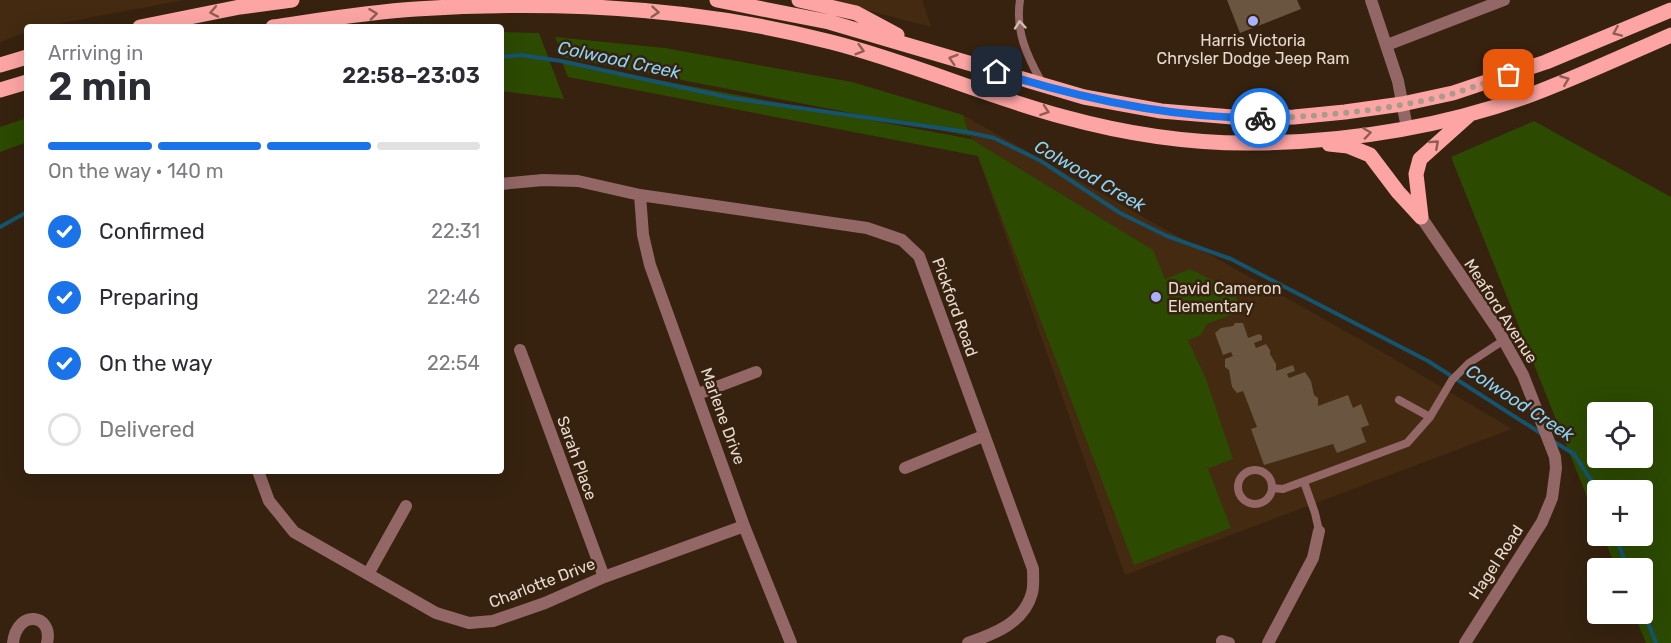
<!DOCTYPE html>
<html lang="en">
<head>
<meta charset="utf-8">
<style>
  body { margin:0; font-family:Rubik,sans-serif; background:#f2f2f3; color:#2b2b33; height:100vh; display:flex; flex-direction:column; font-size:22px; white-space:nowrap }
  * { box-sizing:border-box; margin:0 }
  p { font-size:20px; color:#7c7c81 }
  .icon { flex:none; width:33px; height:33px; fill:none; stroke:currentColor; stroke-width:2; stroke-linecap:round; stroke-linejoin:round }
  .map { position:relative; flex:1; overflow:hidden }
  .sheet { position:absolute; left:24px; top:24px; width:480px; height:450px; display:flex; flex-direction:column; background:#fff; border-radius:6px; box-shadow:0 6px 24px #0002 }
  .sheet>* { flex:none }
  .controls { position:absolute; left:1587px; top:402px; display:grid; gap:12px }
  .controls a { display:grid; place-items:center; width:66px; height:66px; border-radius:6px; background:#fff; box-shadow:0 6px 24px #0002; font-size:30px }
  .pin { position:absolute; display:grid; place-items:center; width:51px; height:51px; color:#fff; margin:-26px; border-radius:12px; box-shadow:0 3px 9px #0006 }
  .courier { position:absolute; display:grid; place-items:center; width:60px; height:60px; margin:-30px; border:4px solid #1a73e8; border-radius:50%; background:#fff; color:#222; box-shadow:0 2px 8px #0007 }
  .head em { font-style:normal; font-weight:600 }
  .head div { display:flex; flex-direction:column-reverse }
  .head { display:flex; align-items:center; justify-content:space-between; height:102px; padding:0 24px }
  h1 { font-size:39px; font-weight:600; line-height:45px }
  .bar { display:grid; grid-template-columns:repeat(4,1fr); gap:9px 6px; align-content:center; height:72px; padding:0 24px }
  .bar i { height:8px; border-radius:4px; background:#e1e1e2 }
  .bar .current { background:#1a73e8 }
  .bar p { grid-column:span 4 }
  ol { padding:0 24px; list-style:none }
  li { display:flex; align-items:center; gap:18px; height:66px }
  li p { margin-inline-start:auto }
  li .icon { padding:6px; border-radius:50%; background:#1a73e8; color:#fff; stroke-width:4 }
  li:last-child { color:#7c7c81 }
  li i { width:33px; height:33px; border:3px solid #e1e1e2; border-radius:50% }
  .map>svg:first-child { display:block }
</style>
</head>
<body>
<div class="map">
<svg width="1671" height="643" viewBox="0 0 1671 643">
  <rect width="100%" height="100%" fill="#36220f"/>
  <path fill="#432a11" d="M0 0H184L41 27H27V32L0 42Z
    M828 0H922L931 27Z
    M963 115 1391 357 1512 429 1125 575Z"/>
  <path fill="#2c4a00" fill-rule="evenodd" d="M501 32 539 33 564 99 501 91Z
    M555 37 665 48 852 82 963 115 970 136 563 57Z
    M562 62 971 139 1153 250 1165 279 1190 269 1234 291 1241 311 1207 324 1201 335 1188 340 1206 379 1233 459 1209 468 1207 466 1231 528 1134 565 978 156 568 77Z
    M27 118V142L0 152V127Z
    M1534 121 1671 197V643H1646L1634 614H1642V568H1616L1603 536H1642V490H1598L1597 522 1451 157ZM1598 412H1642V458H1598Z"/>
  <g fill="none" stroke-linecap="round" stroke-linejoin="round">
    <path stroke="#15546e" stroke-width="4" d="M501 57 521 55 561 61 731 98 967 132 994 138 1041 161 1120 213 1167 236 1231 259 1428 361 1542 434
      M0 227 27 212
      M1553 441 1574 454 1598 491
      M1615 536 1628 568
      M1642 607 1656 643"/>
  </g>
  <path fill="#6a5540" d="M1227 0H1297L1301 9 1240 33Z
    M1235 323H1243L1248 338 1259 334 1262 336V340L1254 343 1256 348 1266 344 1270 350V354L1276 364V371L1293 365 1295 371 1287 374 1289 378 1305 372 1311 381 1314 395 1318 398V406L1348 395 1353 408 1361 404 1369 425 1361 428 1366 442 1337 453 1333 444 1264 465 1251 429 1257 427 1243 391 1237 393 1232 387 1229 370 1225 367V359L1233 356 1231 352 1223 355 1215 333 1221 328 1233 326Z"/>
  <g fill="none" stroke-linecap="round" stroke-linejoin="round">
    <path stroke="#926766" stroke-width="8" d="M1020 0C1015 31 1027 56 1042 83
      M1399 400 1430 417
      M1238 487a17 17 0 1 1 34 0a17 17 0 1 1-34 0Z
      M1304 482 1315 513 1319 531
      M1272 488 1283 489 1407 443 1430 417 1452 380 1469 363 1504 340"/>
    <path stroke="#926766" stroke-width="12" d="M1387 45 1504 0
      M501 184 543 180 578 181 640 195 867 228 902 240 919 256 1033 569C1033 577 1034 586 1032 593 1024 623 994 634 968 643
      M640 195 643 235 650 265 744 526 791 643
      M520 350 604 577
      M698 394 756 372
      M905 468 983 436
      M258 471 269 501 294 532 436 613 469 623 493 621 545 603 604 577 744 526
      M368 574 406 506
      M1222 641 1229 643
      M13 643C17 608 54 614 47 643
      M1268 643 1313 558 1319 531"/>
    <path stroke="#926766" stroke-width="12" d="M1371 0 1398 81 1407 128
      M1421 217 1498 330 1523 375 1555 457 1556 468 1552 498 1542 522 1465 643"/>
    <path stroke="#fda5a5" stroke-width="15" d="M717 0 829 22 1084 97 1161 111 1244 118 1294 117 1345 112 1402 104 1453 93 1546 62 1671 10
      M799 0 856 13 897 35
      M140 27 240 7 292 0
      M273 27C321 20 368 12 416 9 554 0 697 7 831 42 910 62 985 96 1064 117 1126 134 1192 144 1256 143 1346 142 1440 127 1525 97 1574 79 1623 56 1671 35
      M0 65 27 57
      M0 90 27 82
      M1329 144 1348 146 1370 155 1398 192 1421 217
      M1421 217 1416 174 1420 159 1468 116"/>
  </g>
  <defs><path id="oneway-chevron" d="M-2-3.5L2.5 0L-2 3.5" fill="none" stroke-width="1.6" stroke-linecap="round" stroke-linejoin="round" transform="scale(1.5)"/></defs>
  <g stroke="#905d52">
    <use href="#oneway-chevron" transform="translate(214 12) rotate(169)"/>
    <use href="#oneway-chevron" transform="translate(655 12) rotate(5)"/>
    <use href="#oneway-chevron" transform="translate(373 14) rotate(-7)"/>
    <use href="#oneway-chevron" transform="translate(1617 32) rotate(157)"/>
    <use href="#oneway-chevron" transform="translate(860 50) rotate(16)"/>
    <use href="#oneway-chevron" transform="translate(953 59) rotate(-163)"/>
    <use href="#oneway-chevron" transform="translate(1565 80) rotate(-22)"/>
    <use href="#oneway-chevron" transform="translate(1045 111) rotate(19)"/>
    <use href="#oneway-chevron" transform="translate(1367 133) rotate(-8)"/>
    <use href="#oneway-chevron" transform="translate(1435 144) rotate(-42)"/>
  </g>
  <use stroke="#d2bdb5" href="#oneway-chevron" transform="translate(1020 25) rotate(-95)"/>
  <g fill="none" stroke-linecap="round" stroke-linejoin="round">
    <path stroke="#aa9a8c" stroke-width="6" stroke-dasharray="0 10.8" d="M1260 118C1323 117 1390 110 1452 94 1471 88 1490 81 1509 75"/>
    <path stroke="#1a73e8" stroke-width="8" d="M997 72C1082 99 1170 118 1260 118"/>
  </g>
  <g fill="#a7b1fc" stroke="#36220f" stroke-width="2">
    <circle cx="1253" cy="21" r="6"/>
    <circle cx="1156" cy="297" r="6"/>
  </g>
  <g text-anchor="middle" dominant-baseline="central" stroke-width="5" stroke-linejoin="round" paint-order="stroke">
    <g font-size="16" fill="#e8dacf" stroke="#36220f">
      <text x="1253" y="40">Harris Victoria<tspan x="1253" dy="18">Chrysler Dodge Jeep Ram</tspan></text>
      <text x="1168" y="288" text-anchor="start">David Cameron<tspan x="1168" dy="18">Elementary</tspan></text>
    </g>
    <g font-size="16" fill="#e8dacf" stroke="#36220f">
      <text transform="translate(955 307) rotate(70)">Pickford Road</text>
      <text transform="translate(1501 311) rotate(57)">Meaford Avenue</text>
      <text transform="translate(723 416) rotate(70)">Marlene Drive</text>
      <text transform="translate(577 458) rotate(70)">Sarah Place</text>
      <text transform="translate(1496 562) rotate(-57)">Hagel Road</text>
      <text transform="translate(542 583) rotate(-21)">Charlotte Drive</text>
    </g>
    <g font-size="18" font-style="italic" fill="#88d4fa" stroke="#36220f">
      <text transform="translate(619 60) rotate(12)">Colwood Creek</text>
      <text transform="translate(1090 176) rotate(30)">Colwood Creek</text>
      <text transform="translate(1520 403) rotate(33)">Colwood Creek</text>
    </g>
  </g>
</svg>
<div class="controls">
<a><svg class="icon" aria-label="locate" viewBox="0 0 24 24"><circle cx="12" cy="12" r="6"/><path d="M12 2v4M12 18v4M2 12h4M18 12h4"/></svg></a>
<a>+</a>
<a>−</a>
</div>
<div class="pin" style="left:1509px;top:75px;background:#ea580c"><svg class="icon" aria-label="bag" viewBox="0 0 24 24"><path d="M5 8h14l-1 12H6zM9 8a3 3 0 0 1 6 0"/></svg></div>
<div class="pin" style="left:997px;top:72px;background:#1f2937"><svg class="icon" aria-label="home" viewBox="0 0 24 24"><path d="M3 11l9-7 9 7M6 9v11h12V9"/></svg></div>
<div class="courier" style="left:1260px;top:118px"><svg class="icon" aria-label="bike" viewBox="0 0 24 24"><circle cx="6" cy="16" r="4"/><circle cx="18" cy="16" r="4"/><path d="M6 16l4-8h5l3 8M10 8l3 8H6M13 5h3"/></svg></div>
<section class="sheet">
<div class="head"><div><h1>2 min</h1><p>Arriving in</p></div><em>22:58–23:03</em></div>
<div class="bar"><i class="current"></i><i class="current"></i><i class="current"></i><i></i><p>On the way · 140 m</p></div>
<ol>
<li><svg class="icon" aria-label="check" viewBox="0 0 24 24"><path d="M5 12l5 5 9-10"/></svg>Confirmed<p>22:31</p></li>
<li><svg class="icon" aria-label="check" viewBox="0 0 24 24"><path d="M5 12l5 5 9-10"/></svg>Preparing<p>22:46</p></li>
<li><svg class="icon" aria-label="check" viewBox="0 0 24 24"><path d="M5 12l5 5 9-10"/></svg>On the way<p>22:54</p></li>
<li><i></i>Delivered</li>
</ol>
</section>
</div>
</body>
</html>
